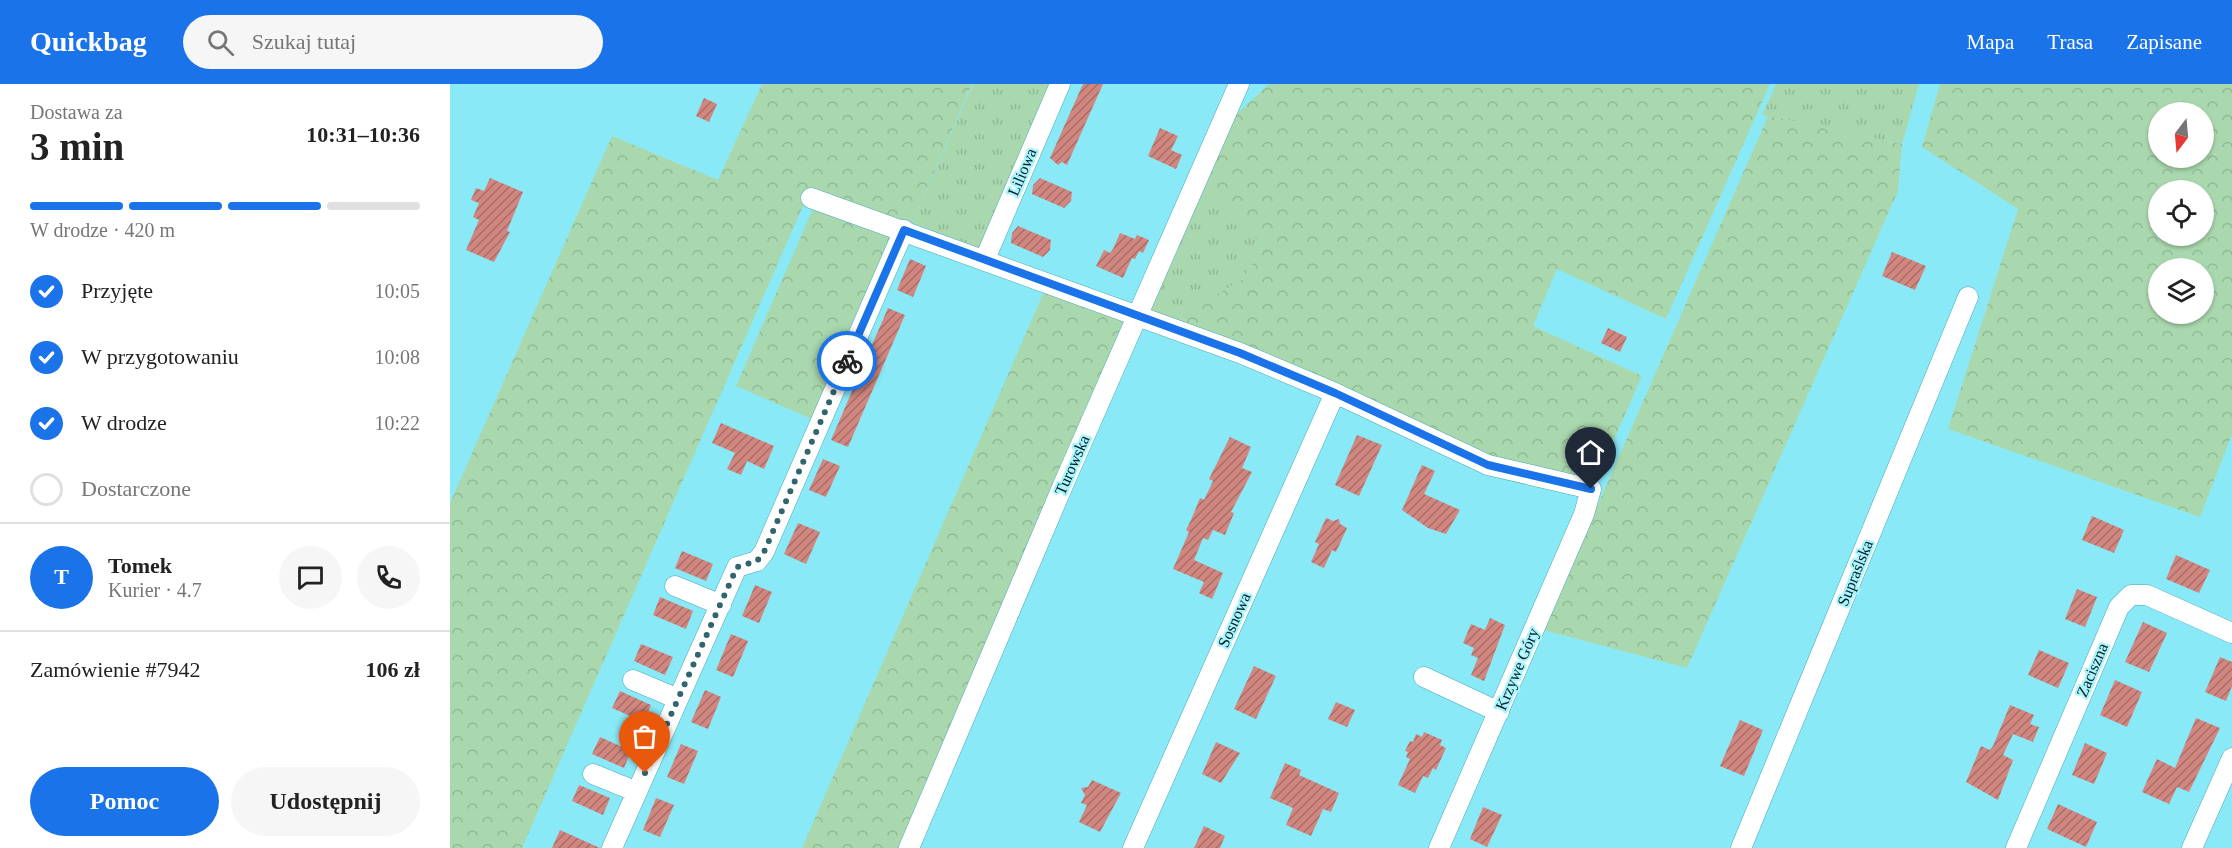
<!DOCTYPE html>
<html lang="pl">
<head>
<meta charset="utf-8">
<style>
  body { margin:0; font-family:Georgia,serif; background:#f6f6f6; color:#222; height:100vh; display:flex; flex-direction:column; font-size:22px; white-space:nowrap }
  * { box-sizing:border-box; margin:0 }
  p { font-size:20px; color:#767676 }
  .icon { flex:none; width:33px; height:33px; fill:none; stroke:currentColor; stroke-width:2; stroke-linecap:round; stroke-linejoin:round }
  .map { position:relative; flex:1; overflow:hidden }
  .drawer { display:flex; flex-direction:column; background:#fff; width:450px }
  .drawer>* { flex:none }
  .needle { width:39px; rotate:196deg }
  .controls { position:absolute; left:1698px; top:18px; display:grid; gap:12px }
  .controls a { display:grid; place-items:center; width:66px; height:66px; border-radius:50%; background:#fff; box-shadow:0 2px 4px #0004; font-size:30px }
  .pin { position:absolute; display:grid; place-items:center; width:51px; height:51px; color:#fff; margin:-62px -26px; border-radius:50% 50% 50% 0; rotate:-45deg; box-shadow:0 0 6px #0007 }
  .pin .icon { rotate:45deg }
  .courier { position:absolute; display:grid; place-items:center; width:60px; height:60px; margin:-30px; border:4px solid #1a73e8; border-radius:50%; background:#fff; color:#222; box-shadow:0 2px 8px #0007 }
  .summary em { font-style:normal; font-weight:800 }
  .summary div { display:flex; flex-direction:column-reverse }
  .summary { display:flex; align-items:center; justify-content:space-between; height:102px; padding:0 30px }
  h1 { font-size:39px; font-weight:800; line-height:45px }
  .bar { display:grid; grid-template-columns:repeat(4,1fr); gap:9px 6px; align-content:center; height:72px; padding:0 30px }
  .bar i { height:8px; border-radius:4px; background:#e0e0e0 }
  .bar .selected { background:#1a73e8 }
  .bar p { grid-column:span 4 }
  .line { display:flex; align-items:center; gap:15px; padding:0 30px; border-top:2px solid #e0e0e0 }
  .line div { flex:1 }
  .round { display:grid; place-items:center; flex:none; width:63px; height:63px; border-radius:32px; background:#f6f6f6 }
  ol { padding:0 30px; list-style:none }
  li { display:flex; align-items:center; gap:18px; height:66px }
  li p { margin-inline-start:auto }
  li .icon { padding:6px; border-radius:50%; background:#1a73e8; color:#fff; stroke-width:4 }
  li:last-child { color:#767676 }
  li i { width:33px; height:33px; border:3px solid #e0e0e0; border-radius:50% }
  .primary-button { display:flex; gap:12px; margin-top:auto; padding:12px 30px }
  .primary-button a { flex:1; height:69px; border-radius:36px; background:#1a73e8; color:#fff; font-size:24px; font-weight:800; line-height:69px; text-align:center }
  .primary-button a+a { background:#f6f6f6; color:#222 }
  header { display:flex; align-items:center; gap:36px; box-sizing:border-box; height:84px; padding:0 30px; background:#1a73e8; color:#fff }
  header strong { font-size:28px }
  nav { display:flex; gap:33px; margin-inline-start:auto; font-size:21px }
  .search { width:420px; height:54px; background:#f6f6f6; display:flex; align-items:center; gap:15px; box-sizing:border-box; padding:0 21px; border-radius:33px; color:#767676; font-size:22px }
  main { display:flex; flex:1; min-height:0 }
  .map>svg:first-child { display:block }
</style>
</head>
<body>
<header>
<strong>Quickbag</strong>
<div class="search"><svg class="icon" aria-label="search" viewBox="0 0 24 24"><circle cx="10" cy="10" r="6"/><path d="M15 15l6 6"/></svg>Szukaj tutaj</div>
<nav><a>Mapa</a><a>Trasa</a><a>Zapisane</a></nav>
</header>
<main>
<section class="drawer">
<div class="summary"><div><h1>3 min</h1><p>Dostawa za</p></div><em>10:31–10:36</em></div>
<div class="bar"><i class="selected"></i><i class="selected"></i><i class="selected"></i><i></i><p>W drodze · 420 m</p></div>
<ol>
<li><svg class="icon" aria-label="check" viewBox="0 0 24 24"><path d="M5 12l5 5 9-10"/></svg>Przyjęte<p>10:05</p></li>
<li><svg class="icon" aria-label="check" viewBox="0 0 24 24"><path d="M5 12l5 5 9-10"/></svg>W przygotowaniu<p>10:08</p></li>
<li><svg class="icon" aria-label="check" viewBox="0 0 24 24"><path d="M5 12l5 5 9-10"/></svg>W drodze<p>10:22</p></li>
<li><i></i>Dostarczone</li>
</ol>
<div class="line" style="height:108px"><b class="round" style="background:#1a73e8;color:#fff">T</b><div><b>Tomek</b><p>Kurier · 4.7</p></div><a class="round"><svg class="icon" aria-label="chat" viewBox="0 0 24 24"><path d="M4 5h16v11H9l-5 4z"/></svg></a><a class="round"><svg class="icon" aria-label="phone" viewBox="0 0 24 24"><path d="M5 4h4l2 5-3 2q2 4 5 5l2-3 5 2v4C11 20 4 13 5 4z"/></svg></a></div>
<div class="line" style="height:78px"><div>Zamówienie #7942</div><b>106 zł</b></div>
<div class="primary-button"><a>Pomoc</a><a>Udostępnij</a></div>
</section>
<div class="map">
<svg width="1782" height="764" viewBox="0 0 1782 764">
  <defs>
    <pattern id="grass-tufts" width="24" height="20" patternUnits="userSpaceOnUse" patternTransform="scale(1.5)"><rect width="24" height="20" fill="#aad8ae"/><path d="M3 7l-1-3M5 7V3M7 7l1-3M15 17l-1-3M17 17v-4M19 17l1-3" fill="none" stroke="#90b995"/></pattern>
    <pattern id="forest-crowns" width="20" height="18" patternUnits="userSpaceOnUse" patternTransform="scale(1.5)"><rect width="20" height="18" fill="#aad8ae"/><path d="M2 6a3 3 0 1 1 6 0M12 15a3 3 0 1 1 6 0" fill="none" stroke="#90b995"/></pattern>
    <pattern id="building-hatch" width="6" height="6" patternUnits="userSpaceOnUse" patternTransform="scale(1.5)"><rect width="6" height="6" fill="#d1877f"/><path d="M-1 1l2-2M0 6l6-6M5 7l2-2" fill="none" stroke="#a76e68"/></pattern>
  </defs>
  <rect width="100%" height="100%" fill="#8ae9f7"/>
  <path fill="url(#grass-tufts)" d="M523 0H601L529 164 462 139Z
    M1326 0H1469L1452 60 1312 31Z
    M753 105 814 162 792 196 722 236 699 227Z"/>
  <path fill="url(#forest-crowns)" fill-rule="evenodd" d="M312 0H522L462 139 360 106 72 764H0V419L162 52 268 96Z
    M819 0H1320L1216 235 1107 185 1083 242 1192 292 1154 378 1135 396 1056 380 722 236 792 196 814 162 753 105 785 32Z
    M1490 0H1782V350L1750 433 1498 345 1568 125 1472 63ZM1708 28H1754V74H1708ZM1708 106H1754V152H1708ZM1708 184H1754V230H1708Z
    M1318 32 1452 60 1448 107 1237 584 1093 546Z
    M365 120 445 148 364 336 286 302Z
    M596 203 681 234 450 764H352Z"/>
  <path fill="url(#building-hatch)" d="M633 0H653L617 81 612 78 608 81 600 74Z
    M254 14 267 20 259 38 246 32Z
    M710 44 728 52 721 66 732 71 726 85 698 72Z
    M40 94 73 108 57 147 60 148 44 178 16 166 29 136 23 133 29 119 21 116 26 104 34 107Z
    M590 94 622 108 621 117 614 124 582 110 583 101Z
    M568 142 601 156 600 166 593 173 561 159 562 149Z
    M670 149 685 155 687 151 699 156 693 169 689 167 685 175 682 174 673 194 646 182 654 166 660 169 663 165Z
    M1442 168 1476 182 1465 206 1432 192Z
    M460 175 476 182 463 213 447 206Z
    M438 224 455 231 398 363 381 356Z
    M1158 244 1177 253 1170 268 1151 259Z
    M271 339 324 362 314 385 297 377 291 391 277 385 285 369 262 359Z
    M907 351 932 361 909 412 885 401Z
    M780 353 801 363 792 384 802 388 781 428 784 429 775 451 763 446 758 456 753 454 744 476 773 489 762 515 749 509 754 498 723 485 739 448 736 446 741 436 750 414 754 416 763 397 759 395Z
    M373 375 390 382 376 413 359 406Z
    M972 381 985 387 974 410 1010 426 996 450 978 444 952 426Z
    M1642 432 1674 446 1664 469 1632 456Z
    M876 434 883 437 889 435 890 440 897 444 886 468 882 466 874 484 861 478 869 460 865 458Z
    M348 439 370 448 356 480 334 470Z
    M232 467 263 480 256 497 225 484Z
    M1726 471 1760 486 1749 509 1716 495Z
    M305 501 322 508 309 539 292 532Z
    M1627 505 1647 513 1635 543 1615 535Z
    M210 513 243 527 236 545 203 531Z
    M1040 534 1055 541 1034 597 1021 591 1028 574 1021 571 1024 564 1013 559 1021 540 1035 546Z
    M1693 538 1717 549 1699 588 1675 578Z
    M281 550 298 557 283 593 266 586Z
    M191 560 223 573 215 591 184 577Z
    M1589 566 1619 579 1608 604 1578 591Z
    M1770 573 1782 578V602L1776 617 1755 608Z
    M804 582 826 592 806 635 784 625Z
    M1665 596 1692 608 1677 643 1650 631Z
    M255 606 271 613 258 645 241 638Z
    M170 607 201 621 194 638 162 624Z
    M886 618 905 626 897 643 878 635Z
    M1560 621 1584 631 1580 640 1589 643 1583 658 1563 650 1553 671 1563 676 1548 716 1516 698 1531 662 1540 666 1543 662Z
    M1746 634 1770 644 1739 708 1727 703 1719 720 1692 708 1707 675 1725 684Z
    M1290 636 1313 646 1294 692 1270 682Z
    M974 648 992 656 990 661 996 664 986 686 983 684 978 694 973 692 965 709 948 701 960 675 956 673 958 668 955 667 960 657 963 658 966 650 972 653Z
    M150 653 181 667 174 684 142 670Z
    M766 658 790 669 771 699 752 690Z
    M1635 659 1657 669 1644 700 1622 691Z
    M231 660 248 667 234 700 217 693Z
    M835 679 851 686 849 691 889 709 881 728 873 725 861 752 836 741 843 724 820 714Z
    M642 696 671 709 650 748 629 738 637 721 631 719 635 711 631 704 638 703Z
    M129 701 160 714 153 731 122 717Z
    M206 714 224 721 210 753 193 746Z
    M1608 720 1647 738 1636 763 1597 745Z
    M1033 723 1052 731 1037 763 1020 755Z
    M754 742 775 752 770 764H744Z
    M110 746 150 764H102Z"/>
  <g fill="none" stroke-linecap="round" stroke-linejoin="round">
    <defs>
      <path id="minor" d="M361 114 790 269 885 309 1038 381 1141 405 1134 430 989 764
        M535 175 610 0
        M225 502 271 521
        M974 593 1049 628
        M183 596 228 615
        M143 690 187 708
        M162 764 287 483 307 477 314 468 454 146
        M459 764 614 399 789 0
        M683 764 885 309
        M1291 764 1518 213
        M1566 764 1669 523 1681 511H1697L1782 549
        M1742 764 1782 674"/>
    </defs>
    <use href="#minor" stroke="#48aab7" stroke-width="21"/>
    <use href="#minor" stroke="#fff" stroke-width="20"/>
  </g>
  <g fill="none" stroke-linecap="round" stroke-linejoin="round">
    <path stroke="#30656d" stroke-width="6" stroke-dasharray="0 10.8" d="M195 689 287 483 307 477 314 468 397 277"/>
    <path stroke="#1a73e8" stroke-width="8" d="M397 277 454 146 790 269 885 309 1038 381 1141 405"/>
  </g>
  <g text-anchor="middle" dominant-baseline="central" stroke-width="4.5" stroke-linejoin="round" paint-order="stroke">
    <g font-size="16" fill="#001e22" stroke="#aaf4fe">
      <text transform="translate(572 88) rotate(-67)">Liliowa</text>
      <text transform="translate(622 381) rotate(-66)">Turowska</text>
      <text transform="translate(1405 489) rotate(-68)">Supraślska</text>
      <text transform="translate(784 536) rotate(-66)">Sosnowa</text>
      <text transform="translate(1067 585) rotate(-67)">Krzywe Góry</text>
      <text transform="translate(1642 586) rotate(-67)">Zaciszna</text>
    </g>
  </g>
</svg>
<div class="controls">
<a><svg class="needle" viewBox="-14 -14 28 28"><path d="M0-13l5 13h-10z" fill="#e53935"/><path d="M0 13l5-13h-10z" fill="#767676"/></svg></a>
<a><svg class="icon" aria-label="locate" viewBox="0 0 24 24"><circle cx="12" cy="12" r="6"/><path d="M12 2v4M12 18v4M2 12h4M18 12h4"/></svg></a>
<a><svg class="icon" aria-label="layers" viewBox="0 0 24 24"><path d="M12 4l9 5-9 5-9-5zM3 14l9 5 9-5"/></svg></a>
</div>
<div class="pin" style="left:195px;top:689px;background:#ea580c"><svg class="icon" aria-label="bag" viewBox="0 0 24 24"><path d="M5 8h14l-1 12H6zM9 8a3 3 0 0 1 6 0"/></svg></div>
<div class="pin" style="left:1141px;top:405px;background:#1f2937"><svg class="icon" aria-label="home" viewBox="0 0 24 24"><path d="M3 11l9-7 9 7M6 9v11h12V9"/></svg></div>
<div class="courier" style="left:397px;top:277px"><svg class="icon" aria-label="bike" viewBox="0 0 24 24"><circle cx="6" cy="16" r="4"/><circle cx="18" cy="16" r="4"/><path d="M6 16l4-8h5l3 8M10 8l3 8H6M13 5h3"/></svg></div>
</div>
</main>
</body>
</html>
